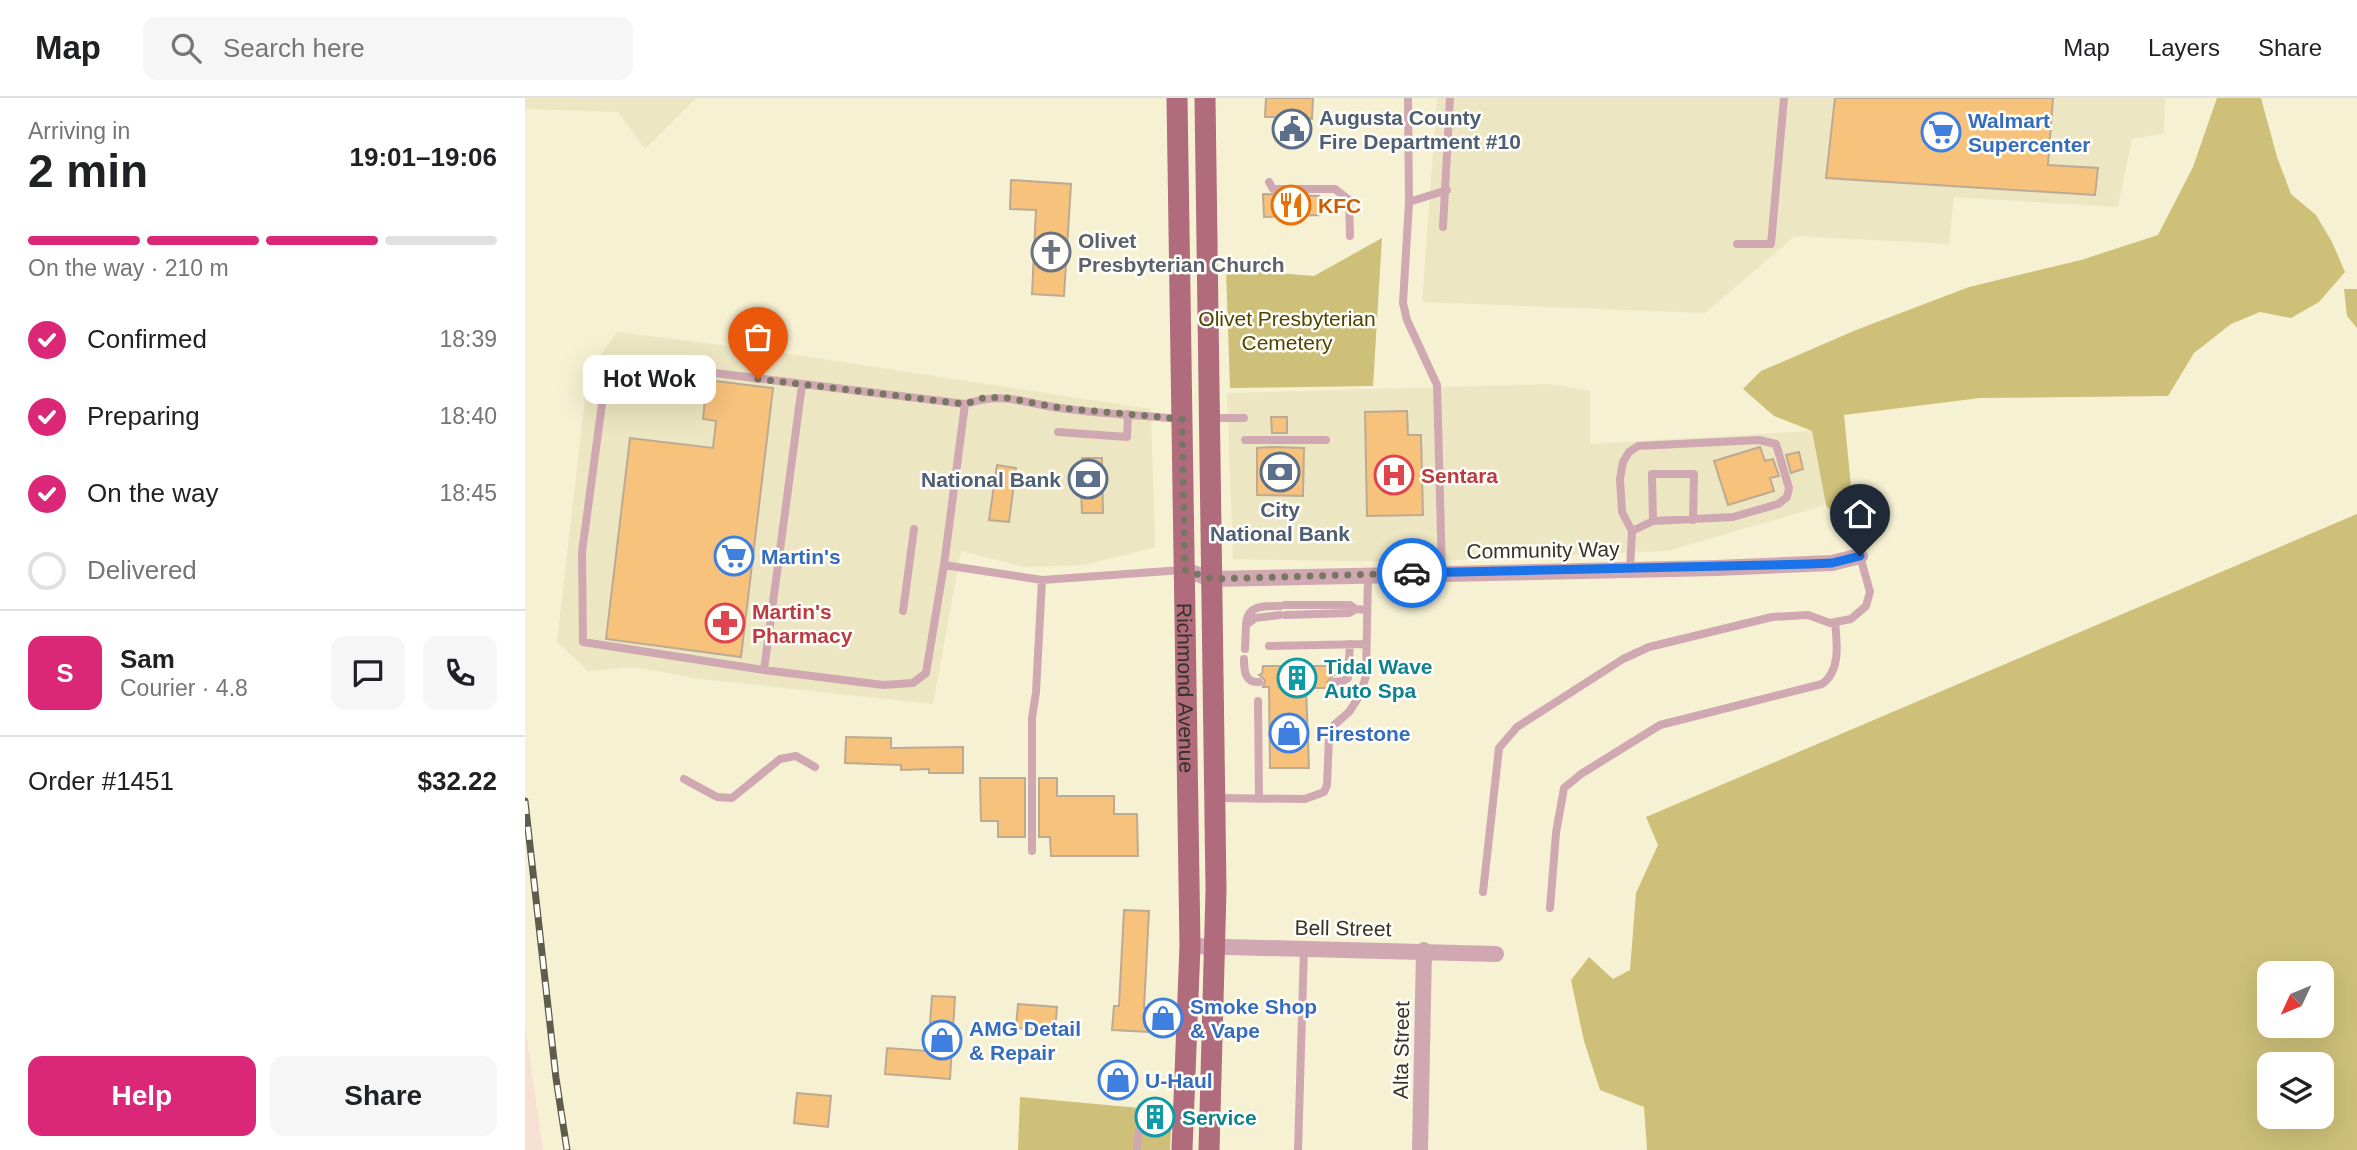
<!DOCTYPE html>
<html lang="en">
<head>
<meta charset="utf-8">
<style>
  body { margin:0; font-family:Arial,sans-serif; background:#f6f6f6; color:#202124; height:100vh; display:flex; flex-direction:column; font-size:26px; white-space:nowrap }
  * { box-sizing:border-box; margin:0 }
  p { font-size:23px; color:#757577 }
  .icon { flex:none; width:38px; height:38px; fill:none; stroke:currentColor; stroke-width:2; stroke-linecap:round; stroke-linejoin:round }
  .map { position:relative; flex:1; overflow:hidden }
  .side { display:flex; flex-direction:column; background:#fff; width:525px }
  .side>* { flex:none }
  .needle { width:46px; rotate:226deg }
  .fabs { position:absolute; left:1732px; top:863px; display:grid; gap:14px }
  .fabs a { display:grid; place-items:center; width:77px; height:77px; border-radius:14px; background:#fff; box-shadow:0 7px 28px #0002; font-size:35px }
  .pin { position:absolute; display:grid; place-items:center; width:60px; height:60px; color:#fff; margin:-72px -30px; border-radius:50% 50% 50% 0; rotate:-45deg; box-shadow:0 0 7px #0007 }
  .pin .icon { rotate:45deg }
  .courier { position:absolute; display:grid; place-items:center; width:70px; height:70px; margin:-35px; border:5px solid #1a73e8; border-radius:50%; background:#fff; color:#222; box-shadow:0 2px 9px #0007 }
  .bubble { position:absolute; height:49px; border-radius:14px; background:#fff; box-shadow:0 7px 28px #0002; font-size:23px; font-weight:700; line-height:49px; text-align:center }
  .summary em { font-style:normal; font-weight:700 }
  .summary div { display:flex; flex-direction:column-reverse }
  .summary { display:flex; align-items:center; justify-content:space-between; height:119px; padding:0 28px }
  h1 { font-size:46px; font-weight:700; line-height:52px }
  .bar { display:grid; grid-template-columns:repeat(4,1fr); gap:10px 7px; align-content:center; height:84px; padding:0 28px }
  .bar i { height:9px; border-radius:5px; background:#e0e0e0 }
  .bar .on { background:#db2777 }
  .bar p { grid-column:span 4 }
  .line { display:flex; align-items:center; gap:18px; padding:0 28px; border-top:2px solid #e0e0e0 }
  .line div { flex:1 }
  .round { display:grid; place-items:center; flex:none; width:74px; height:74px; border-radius:14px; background:#f6f6f6 }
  ol { padding:0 28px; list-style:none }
  li { display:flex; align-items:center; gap:21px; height:77px }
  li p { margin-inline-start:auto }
  li .icon { padding:7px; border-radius:50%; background:#db2777; color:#fff; stroke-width:4 }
  li:last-child { color:#757577 }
  li i { width:38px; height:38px; border:4px solid #e0e0e0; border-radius:50% }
  .cta { display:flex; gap:14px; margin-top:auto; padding:14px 28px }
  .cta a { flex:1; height:80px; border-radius:14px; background:#db2777; color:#fff; font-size:28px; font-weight:700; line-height:80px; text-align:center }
  .cta a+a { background:#f6f6f6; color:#202124 }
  header { display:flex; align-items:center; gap:42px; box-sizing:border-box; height:98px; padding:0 35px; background:#fff; border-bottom:2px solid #e0e0e0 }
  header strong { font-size:33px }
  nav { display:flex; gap:38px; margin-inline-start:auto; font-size:24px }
  .search { width:490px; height:63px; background:#f6f6f6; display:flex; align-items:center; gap:18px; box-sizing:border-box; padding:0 24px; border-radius:14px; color:#757577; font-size:26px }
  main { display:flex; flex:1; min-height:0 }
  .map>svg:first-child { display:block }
</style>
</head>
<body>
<header>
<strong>Map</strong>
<div class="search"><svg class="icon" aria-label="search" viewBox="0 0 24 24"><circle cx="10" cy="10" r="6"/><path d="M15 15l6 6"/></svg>Search here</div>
<nav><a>Map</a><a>Layers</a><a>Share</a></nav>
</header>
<main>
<section class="side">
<div class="summary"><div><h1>2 min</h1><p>Arriving in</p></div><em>19:01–19:06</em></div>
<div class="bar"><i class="on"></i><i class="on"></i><i class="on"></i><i></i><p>On the way · 210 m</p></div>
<ol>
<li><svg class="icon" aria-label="check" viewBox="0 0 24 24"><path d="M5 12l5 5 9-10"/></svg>Confirmed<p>18:39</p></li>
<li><svg class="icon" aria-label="check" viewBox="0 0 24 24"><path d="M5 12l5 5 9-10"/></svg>Preparing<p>18:40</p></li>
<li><svg class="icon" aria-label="check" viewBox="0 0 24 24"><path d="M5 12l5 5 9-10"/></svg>On the way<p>18:45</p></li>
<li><i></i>Delivered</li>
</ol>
<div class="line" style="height:126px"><b class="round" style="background:#db2777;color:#fff">S</b><div><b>Sam</b><p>Courier · 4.8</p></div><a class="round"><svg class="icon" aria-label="chat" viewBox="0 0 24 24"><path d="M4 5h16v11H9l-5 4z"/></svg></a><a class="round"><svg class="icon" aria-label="phone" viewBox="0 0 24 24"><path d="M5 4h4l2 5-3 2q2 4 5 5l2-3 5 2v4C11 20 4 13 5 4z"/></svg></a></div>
<div class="line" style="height:91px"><div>Order #1451</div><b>$32.22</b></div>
<div class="cta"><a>Help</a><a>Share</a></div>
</section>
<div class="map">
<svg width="1832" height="1052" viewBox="0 0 1832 1052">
  <rect width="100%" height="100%" fill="#f6f1d3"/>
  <path fill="#ede6c2" d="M0 0H171L120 51 93 14 0 11Z
    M912 0H1640L1639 35 1607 41 1593 109 1429 99 1424 146 1270 138 1180 215 897 204Z
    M92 234 245 253 626 311 630 449 560 467 500 469 436 453 408 606 175 581 108 569 63 573 32 544 63 274Z
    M1026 286 1065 293V346L1287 333 1301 407 1142 453 879 464 708 461 702 295Z"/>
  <path fill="#f7e1d4" d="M0 926 18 1052H0Z"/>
  <path fill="#cec079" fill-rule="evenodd" d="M1692 0H1736L1752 59 1766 96 1791 117 1807 144 1820 174 1794 204 1766 220 1735 214 1706 226 1669 255 1643 298 1455 300 1319 317 1327 398 1314 423 1301 407 1287 333 1249 318 1218 291 1236 273 1331 232 1444 189 1556 162 1633 137 1668 69Z
    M857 140 848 288 705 290 701 171 789 178Z
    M1819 191H1832V230L1822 218Z
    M1832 416V1052H1122L1119 1009 1075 992 1059 943 1046 882 1064 859 1088 881 1105 872 1111 795 1133 747 1121 719ZM1745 875H1797V928H1745ZM1745 966H1797V1018H1745Z
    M495 999 647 1013 645 1052H493Z"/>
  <path fill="#f6c27c" stroke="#bdaa93" stroke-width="2" d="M741 0H788L787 21 783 20V43L751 42V19H740Z
    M1310 0H1528L1523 67 1573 70 1570 97 1301 80Z
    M486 82 546 86 539 198 507 196 511 112 485 111Z
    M738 96 794 98 795 117 739 119Z
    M182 282 248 290 216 559 81 541 105 340 188 350 191 323 178 321Z
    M882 313 883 337H896L898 417 842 418 840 314Z
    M746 319H762V335H747Z
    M747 349 779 350 778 398 732 397V350Z
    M1235 349 1240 363 1248 361 1254 378 1245 380 1249 393 1203 407 1189 363Z
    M1274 354 1278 371 1266 375 1261 357Z
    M557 360H577L578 415H557L556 391H549V370H557Z
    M472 367 491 370 484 424 464 422Z
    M738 568H804L805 577H809L802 584 808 590H781L784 670H745L744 589H738L740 582 734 577 737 576Z
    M321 639 366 640V650L438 649V675H404V671L376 672V667L320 665Z
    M455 680H500V739H473V723H456Z
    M514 680H532V698H589V716H612L613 758H526L525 739H514Z
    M599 812 624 813 619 910 646 911 644 935 587 932 589 908H594Z
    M407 898 430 899 425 981 360 976 362 950 403 953Z
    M493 906 532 909 530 933 491 930Z
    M272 995 306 998 303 1029 269 1025Z
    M614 1013 631 1014 630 1028 613 1026Z"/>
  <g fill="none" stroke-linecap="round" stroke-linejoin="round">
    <path stroke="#d0a8b2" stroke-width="8" d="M883 0 884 104 878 205 882 222 912 287 917 474
      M744 84 748 91H810L824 102 825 138
      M884 104 922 92
      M918 129 925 0
      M1212 146H1246L1259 0
      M277 287 239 572 358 587 388 585 401 575 419 467 440 306
      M687 320H719
      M533 334 602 339 603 316
      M720 342H801
      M1128 423 1127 376H1169L1168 422
      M419 467 517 482 657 472
      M1105 471 1107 433 1128 423 1208 419 1253 406 1262 399 1264 390 1251 346 1234 342 1113 348 1104 354 1098 364 1095 381 1097 414 1107 433
      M760 507H825L831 511 842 512
      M378 513 389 431
      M761 517 824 515 831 511
      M721 527C722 507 738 508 755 508
      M744 548 841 546
      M720 551 721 527 730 520 755 517
      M719 561C719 573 720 585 734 584
      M239 572 58 544 57 454 79 291 117 266 440 306C480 293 496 305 535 310 574 316 615 317 654 321
      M809 584 818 583 823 580 825 546
      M733 603 734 701
      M159 681 192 699 207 700 255 661 271 658 290 669
      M691 700 780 701 799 694 802 687 804 639 808 628 824 614 835 597 841 578 843 476
      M507 753V620L511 594 517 482
      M958 794 974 650 992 629 1098 561 1124 549 1247 519 1283 517 1305 525 1326 521 1341 508 1345 494 1335 458
      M1025 810 1031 735 1039 690 1056 676 1135 627 1297 586C1316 573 1312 544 1310 524
      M612 1052 614 1032 626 1033
      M773 1052 779 850"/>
    <path stroke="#d0a8b2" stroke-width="16" d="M660 472 686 481 1192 470 1307 465 1335 458
      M665 848 971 856
      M895 1052 899 852"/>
    <g stroke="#b06b7d" stroke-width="21">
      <path id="s1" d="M652 0 665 848 657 1052"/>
      <path d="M680 0 691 792 684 1052"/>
    </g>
    <defs>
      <path id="rail" d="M0 703 31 980 42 1052"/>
    </defs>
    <use href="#rail" stroke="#605c4d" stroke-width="7"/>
    <use href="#rail" stroke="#fffef8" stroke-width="4.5" stroke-dasharray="13" stroke-linecap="butt"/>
  </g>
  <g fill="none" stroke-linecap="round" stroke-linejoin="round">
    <path stroke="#797664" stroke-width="7" stroke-dasharray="0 12.6" d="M233 281 440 306 461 299 482 300 536 310 657 321 660 472 687 481 887 475"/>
    <path stroke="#1a73e8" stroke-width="9" d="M887 475 1284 466 1307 465 1335 458"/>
  </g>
  <defs>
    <symbol id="civic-ring" viewBox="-11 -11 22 22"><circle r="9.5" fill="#fffef8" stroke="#5c6f8a" stroke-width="1.5"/><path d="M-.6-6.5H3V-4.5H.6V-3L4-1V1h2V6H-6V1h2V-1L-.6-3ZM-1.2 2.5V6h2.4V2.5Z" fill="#5c6f8a"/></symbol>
    <symbol id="supermarket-ring" viewBox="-11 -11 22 22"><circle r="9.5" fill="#fffef8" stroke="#3f7fe0" stroke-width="1.5"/><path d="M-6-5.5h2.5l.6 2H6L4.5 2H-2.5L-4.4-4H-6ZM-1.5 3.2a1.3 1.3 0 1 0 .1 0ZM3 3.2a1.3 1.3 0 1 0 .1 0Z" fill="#3f7fe0"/></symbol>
    <symbol id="restaurant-ring" viewBox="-11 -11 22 22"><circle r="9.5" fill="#fffef8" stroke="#e8710a" stroke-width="1.5"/><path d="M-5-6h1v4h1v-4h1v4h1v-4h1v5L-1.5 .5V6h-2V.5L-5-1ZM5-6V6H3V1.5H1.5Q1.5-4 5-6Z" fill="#e8710a"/></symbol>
    <symbol id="church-ring" viewBox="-11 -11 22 22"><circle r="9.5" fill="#fffef8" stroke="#6b7280" stroke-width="1.5"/><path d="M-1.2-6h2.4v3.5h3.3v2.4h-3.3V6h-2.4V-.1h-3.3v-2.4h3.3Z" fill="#6b7280"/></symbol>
    <symbol id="bank-ring" viewBox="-11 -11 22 22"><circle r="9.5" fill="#fffef8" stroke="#5c6f8a" stroke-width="1.5"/><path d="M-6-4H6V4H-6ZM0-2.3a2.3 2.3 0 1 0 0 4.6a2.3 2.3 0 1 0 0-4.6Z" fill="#5c6f8a"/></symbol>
    <symbol id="hospital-ring" viewBox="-11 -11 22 22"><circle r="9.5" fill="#fffef8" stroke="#e0444e" stroke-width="1.5"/><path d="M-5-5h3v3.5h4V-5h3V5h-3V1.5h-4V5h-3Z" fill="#e0444e"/></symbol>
    <symbol id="pharmacy-ring" viewBox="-11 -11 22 22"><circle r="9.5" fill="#fffef8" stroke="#e0444e" stroke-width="1.5"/><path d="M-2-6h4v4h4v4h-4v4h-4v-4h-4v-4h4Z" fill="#e0444e"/></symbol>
    <symbol id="building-ring" viewBox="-11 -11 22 22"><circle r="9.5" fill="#fffef8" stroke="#0f9aa8" stroke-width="1.5"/><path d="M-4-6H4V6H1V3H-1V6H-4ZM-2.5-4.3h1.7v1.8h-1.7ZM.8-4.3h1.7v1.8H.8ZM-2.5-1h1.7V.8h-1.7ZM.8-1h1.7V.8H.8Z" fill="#0f9aa8"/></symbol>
    <symbol id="shop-ring" viewBox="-11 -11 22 22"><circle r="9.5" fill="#fffef8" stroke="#3f7fe0" stroke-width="1.5"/><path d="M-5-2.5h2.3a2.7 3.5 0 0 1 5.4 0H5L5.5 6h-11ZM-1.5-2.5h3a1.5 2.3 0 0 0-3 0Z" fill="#3f7fe0"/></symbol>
  </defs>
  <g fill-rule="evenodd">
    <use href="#civic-ring" x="745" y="9" width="44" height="44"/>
    <use href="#supermarket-ring" x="1394" y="12" width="44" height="44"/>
    <use href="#restaurant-ring" x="744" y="85" width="44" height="44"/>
    <use href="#church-ring" x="504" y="132" width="44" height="44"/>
    <use href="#bank-ring" x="733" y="352" width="44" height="44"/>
    <use href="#hospital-ring" x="847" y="355" width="44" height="44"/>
    <use href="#bank-ring" x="541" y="359" width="44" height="44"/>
    <use href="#supermarket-ring" x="187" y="436" width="44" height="44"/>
    <use href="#pharmacy-ring" x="178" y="503" width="44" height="44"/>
    <use href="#building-ring" x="750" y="558" width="44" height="44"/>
    <use href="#shop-ring" x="742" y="613" width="44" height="44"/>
    <use href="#shop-ring" x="616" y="898" width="44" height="44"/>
    <use href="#shop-ring" x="395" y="920" width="44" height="44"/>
    <use href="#shop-ring" x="571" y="960" width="44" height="44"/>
    <use href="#building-ring" x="608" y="997" width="44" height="44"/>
  </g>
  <g text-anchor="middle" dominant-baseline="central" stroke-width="5" stroke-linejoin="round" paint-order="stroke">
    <g font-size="21" font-weight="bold" fill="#4e5e75" stroke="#fffef8" text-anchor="start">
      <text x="794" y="19">Augusta County<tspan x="794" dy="24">Fire Department #10</tspan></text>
      <text x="536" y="381" text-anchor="end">National Bank</text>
      <text x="755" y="411" text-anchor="middle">City<tspan x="755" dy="24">National Bank</tspan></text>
    </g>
    <g font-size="21" font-weight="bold" fill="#366cbe" stroke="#fffef8" text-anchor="start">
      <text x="1443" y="22">Walmart<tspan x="1443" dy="24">Supercenter</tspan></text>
      <text x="236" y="458">Martin's</text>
      <text x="791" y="635">Firestone</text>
      <text x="665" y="908">Smoke Shop<tspan x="665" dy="24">&amp; Vape</tspan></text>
      <text x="444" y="930">AMG Detail<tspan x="444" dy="24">&amp; Repair</tspan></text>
      <text x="620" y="982">U-Haul</text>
    </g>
    <g font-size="21" font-weight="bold" fill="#c56008" stroke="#fffef8" text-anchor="start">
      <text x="793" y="107">KFC</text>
    </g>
    <g font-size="21" font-weight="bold" fill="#5b616d" stroke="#fffef8" text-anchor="start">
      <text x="553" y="142">Olivet<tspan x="553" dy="24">Presbyterian Church</tspan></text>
    </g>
    <g font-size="21" fill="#4f4400" stroke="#fffef8">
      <text x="762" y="220">Olivet Presbyterian<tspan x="762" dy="24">Cemetery</tspan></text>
    </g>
    <g font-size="21" font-weight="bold" fill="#be3a42" stroke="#fffef8" text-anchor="start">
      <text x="896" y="377">Sentara</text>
      <text x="227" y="513">Martin's<tspan x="227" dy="24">Pharmacy</tspan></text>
    </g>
    <g font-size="21" fill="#363328" stroke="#fffef8">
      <text transform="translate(1018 452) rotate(-1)">Community Way</text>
      <text stroke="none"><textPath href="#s1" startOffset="590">Richmond Avenue</textPath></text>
      <text transform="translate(818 830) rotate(1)">Bell Street</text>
      <text transform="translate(876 952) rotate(-89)">Alta Street</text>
    </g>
    <g font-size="21" font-weight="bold" fill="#0d838f" stroke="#fffef8" text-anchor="start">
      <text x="799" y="568">Tidal Wave<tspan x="799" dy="24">Auto Spa</tspan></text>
      <text x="657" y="1019">Service</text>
    </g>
  </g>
</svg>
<div class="fabs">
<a><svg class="needle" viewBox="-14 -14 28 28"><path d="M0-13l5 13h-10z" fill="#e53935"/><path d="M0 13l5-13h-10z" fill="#757577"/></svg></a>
<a><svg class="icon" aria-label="layers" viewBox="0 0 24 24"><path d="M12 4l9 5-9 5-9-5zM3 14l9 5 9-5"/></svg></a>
</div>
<div class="pin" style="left:233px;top:281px;background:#ea580c"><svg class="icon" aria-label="bag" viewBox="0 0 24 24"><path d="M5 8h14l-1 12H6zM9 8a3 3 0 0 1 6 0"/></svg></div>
<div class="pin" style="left:1335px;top:458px;background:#1f2937"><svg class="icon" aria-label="home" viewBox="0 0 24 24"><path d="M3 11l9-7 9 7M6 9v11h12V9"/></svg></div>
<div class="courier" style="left:887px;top:475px"><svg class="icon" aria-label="car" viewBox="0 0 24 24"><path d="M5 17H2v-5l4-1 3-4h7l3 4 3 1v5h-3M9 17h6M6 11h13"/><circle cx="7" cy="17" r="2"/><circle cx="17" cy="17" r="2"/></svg></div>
<div class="bubble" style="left:58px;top:257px;width:133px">Hot Wok</div>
</div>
</main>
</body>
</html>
